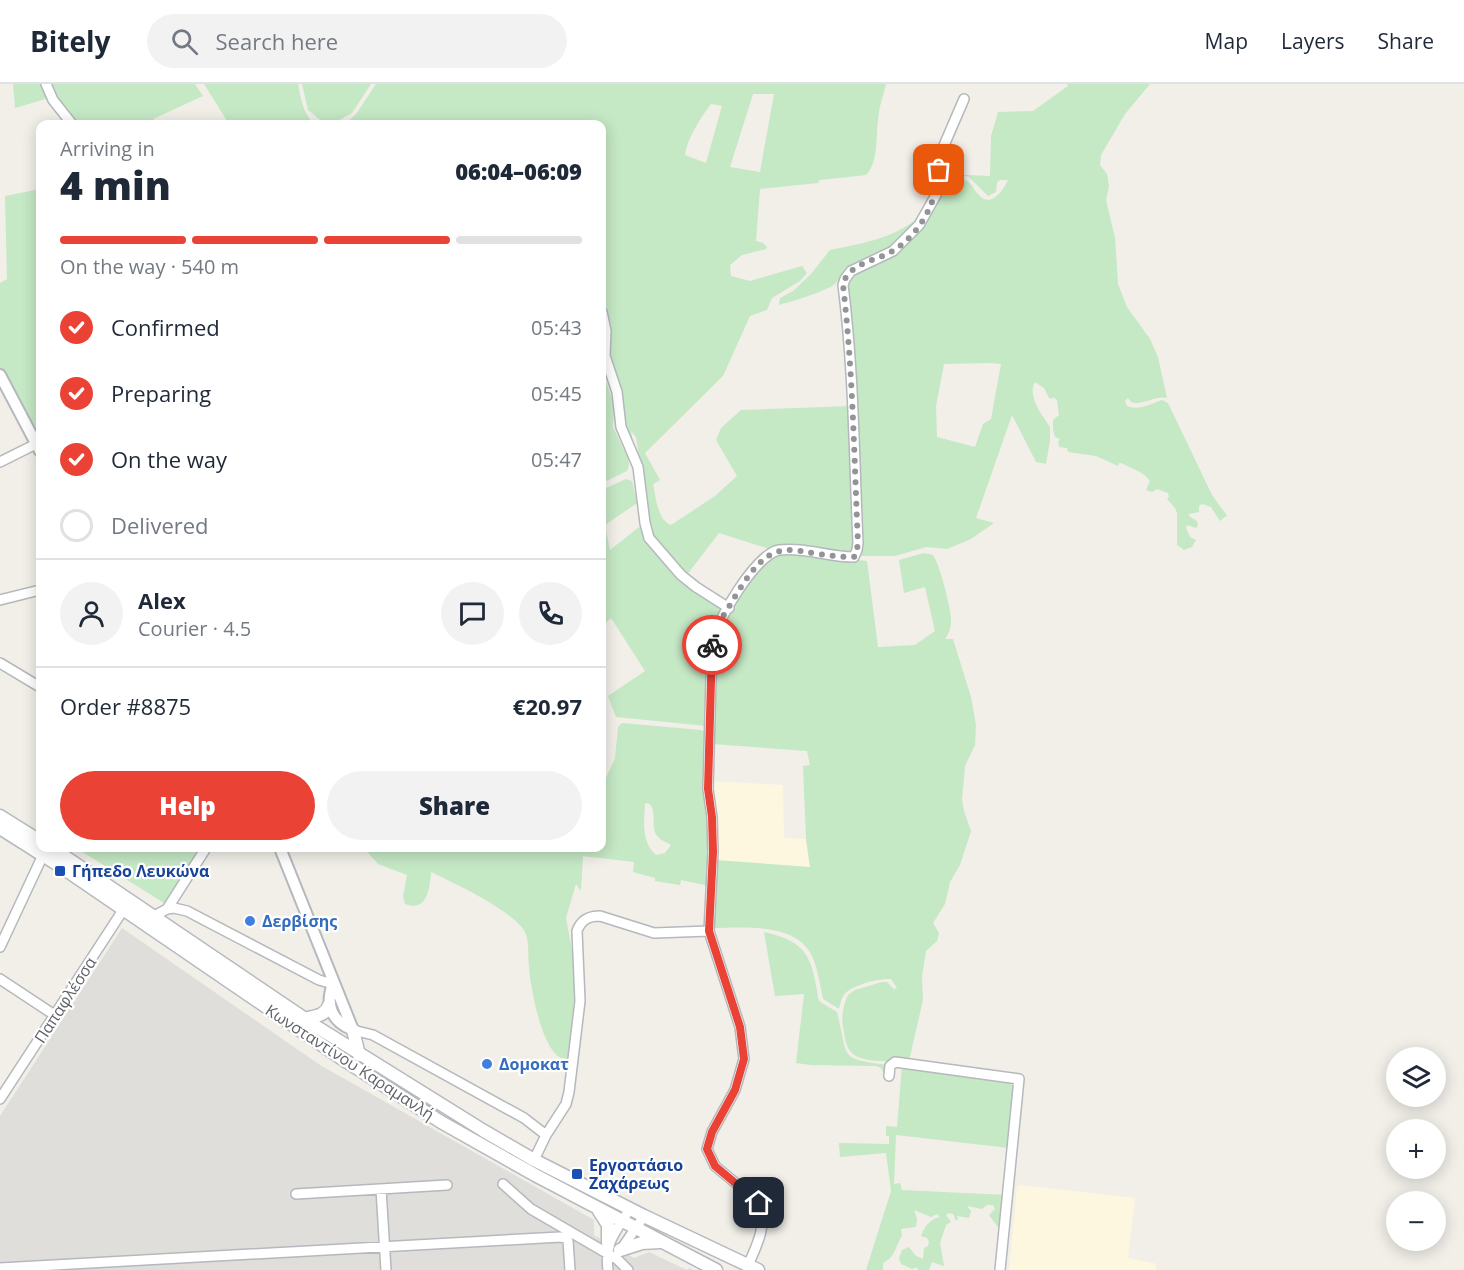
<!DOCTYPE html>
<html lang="en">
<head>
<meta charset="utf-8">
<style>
  body { margin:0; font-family:"Open Sans",sans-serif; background:#f2f2f3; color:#1f2937; height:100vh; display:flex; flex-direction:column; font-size:22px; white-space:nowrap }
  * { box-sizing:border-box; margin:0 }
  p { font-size:20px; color:#747a83 }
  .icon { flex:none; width:33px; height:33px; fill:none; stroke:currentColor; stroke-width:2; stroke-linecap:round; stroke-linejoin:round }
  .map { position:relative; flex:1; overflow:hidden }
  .panel { position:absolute; left:36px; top:36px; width:570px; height:732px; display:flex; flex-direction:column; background:#fff; border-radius:12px; box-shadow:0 3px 15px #0003 }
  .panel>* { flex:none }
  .controls { position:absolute; left:1386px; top:963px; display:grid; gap:12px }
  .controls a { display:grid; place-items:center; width:60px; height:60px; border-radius:50%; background:#fff; box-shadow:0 3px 15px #0003; font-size:30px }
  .pin { position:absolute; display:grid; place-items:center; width:51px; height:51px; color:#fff; margin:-26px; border-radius:12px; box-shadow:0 3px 9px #0006 }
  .courier { position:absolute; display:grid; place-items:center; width:60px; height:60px; margin:-30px; border:4px solid #ea4335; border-radius:50%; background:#fff; color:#222; box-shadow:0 2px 8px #0007 }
  .headline em { font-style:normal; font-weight:800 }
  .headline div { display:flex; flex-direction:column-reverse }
  .headline { display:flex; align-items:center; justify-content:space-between; height:102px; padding:0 24px }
  h1 { font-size:39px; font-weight:800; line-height:45px }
  .bar { display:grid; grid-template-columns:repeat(4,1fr); gap:9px 6px; align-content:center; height:72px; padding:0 24px }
  .bar i { height:8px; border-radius:4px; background:#e0e1e3 }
  .bar .active { background:#ea4335 }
  .bar p { grid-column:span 4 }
  .line { display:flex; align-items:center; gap:15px; padding:0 24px; border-top:2px solid #e0e1e3 }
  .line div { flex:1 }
  .round { display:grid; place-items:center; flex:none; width:63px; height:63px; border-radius:32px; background:#f2f2f3 }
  ol { padding:0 24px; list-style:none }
  li { display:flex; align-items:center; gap:18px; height:66px }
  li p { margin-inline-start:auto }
  li .icon { padding:6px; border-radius:50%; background:#ea4335; color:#fff; stroke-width:4 }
  li:last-child { color:#747a83 }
  li i { width:33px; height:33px; border:3px solid #e0e1e3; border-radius:50% }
  .action { display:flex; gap:12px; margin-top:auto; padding:12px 24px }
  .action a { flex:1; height:69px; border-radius:36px; background:#ea4335; color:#fff; font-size:24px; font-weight:800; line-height:69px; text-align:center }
  .action a+a { background:#f2f2f3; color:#1f2937 }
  header { display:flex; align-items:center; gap:36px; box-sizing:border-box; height:84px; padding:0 30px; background:#fff; border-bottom:2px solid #e0e1e3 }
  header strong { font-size:28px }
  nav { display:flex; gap:33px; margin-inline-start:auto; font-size:21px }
  .search { width:420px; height:54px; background:#f2f2f3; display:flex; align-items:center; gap:15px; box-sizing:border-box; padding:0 21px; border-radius:33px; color:#747a83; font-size:22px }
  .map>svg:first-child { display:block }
</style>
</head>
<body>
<header>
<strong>Bitely</strong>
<div class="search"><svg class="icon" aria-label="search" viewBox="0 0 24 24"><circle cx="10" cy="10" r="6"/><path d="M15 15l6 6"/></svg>Search here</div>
<nav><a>Map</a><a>Layers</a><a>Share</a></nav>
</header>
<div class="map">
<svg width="1464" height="1186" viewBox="0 0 1464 1186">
  <rect width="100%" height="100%" fill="#f1efe8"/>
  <path fill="#fef7e0" d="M712 697 783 701 784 754 806 755 810 783 715 776 716 721 713 720Z
    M1021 1101 1135 1114 1128 1174 1157 1180 1155 1186H1009L1017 1103Z"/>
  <path fill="#e0deda" d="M122 844 320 981 594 1136V1151L634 1174 649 1168 687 1186 689 1184 693 1186H0V1032Z"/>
  <path fill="#c5e8c5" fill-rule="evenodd" d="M13 0H44L49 14 15 24Z
    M49 0H195L203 12 153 35 158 40H75L60 21Z
    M204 0H298C301 15 303 29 314 40H229Z
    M302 0H371L352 29 334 39H324L308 26Z
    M376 0H886C884 10 880 19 879 29 875 47 880 77 866 91L820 96 818 99 760 105 756 157 763 159 767 163 766 165 742 171 730 181 731 192 750 197 802 182 807 189 800 197 772 214 767 226 750 232 723 292 645 369 660 396 653 400C656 413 657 436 671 441L715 412 737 392 716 356 721 344 741 326 851 322 856 460 853 469 773 466 719 449 686 492 652 455 636 353 631 347 635 370 629 360 608 276 602 224V40H345L356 30ZM753 10H774L760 88 730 83ZM711 20 722 22 706 79 685 71C687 55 701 33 711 20Z
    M1067 0H1150L1125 30 1101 71 1100 81 1107 90 1109 102 1106 116 1115 154 1118 200 1127 223 1150 255 1158 273 1167 314C1154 311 1144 322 1131 318L1128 314 1125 317 1127 322C1139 327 1150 320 1162 316L1168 319 1212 411 1228 433 1226 432 1220 437 1211 423 1202 420 1199 422V428L1189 430V432L1197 437 1198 441 1196 444 1187 441 1186 444 1190 453 1196 456 1192 463 1184 466 1177 461V429L1175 424 1167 415 1169 413 1168 409 1157 405 1152 408 1146 406 1150 397C1143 387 1132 385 1121 379H1119L1118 382 1096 372 1068 368 1067 364 1059 363 1058 358 1060 355 1055 353 1053 345V336L1059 331 1057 316 1053 313 1052 315 1049 314 1044 304 1035 298C1027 313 1042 331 1050 343V356L1046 380 1036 378 1012 331 976 434 994 439 971 455 947 465 926 463 895 472H862L860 470 848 194C862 186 879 179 893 169 906 160 916 143 926 131 934 121 938 101 949 97 954 95 963 95 967 97 973 100 974 107 979 111 991 125 1004 105 1008 96H1000L997 98 996 108 988 112 968 92C959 92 950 94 941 95L940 90 990 92 991 52 998 28 1033 27 1068 2ZM991 279 1001 280 991 335 983 340 975 363 937 353 936 322 944 280Z
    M40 105V356L0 283V199L7 195 5 112Z
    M919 133C900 172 882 164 851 183 843 188 840 194 835 200 827 207 790 218 779 221L780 214 793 207 811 190 830 166C863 159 893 155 919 133Z
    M602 268 607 289 604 291 614 321 613 343 628 374 629 381 627 387 602 399Z
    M626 395 632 397 637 419 605 441 610 466 643 440 645 449 721 524V528L716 540 706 642 616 633 608 612 645 587 611 534 602 542V406Z
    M793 468 867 477 878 563 915 561 935 547 925 503 904 509 899 476 924 469 933 471C939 478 952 527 951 537 951 544 949 549 945 555H953L971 613 976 641 975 661 965 682 962 715 964 727 971 747 960 781 950 798 945 820 933 839 939 849 937 857 926 867 922 892 923 916 909 977C894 976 860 981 850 967 846 962 845 954 844 948 841 935 842 924 848 911L855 906 882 898H887L894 905 897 904 891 895C880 894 850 901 844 911 841 915 840 920 839 925L823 915C820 901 818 884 811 870 794 838 742 844 712 844L715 776 810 783 806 755 803 682 810 681 807 667 712 660 715 556 725 534 756 486 771 471Z
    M622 639 701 646 706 648 704 712 710 742 709 802 681 796 680 801 655 797V794L633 788 634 778 583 772 581 807 576 800 566 834 574 877 575 906 570 956 571 976C567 975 561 975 558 972 541 960 530 902 529 882 528 873 529 858 526 850 517 828 452 798 431 788 430 802 428 829 405 820L403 812 407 791 378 780 364 764H602V703L615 674 618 643ZM645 719 650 720C657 730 650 744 658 753 661 757 667 758 671 761L665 769 656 771C641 758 644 737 645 719Z
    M76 764H200L164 819Z
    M764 848C810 858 812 876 819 917L837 928C849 974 837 975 889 981L887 987 883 988 881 984 876 982 811 981 796 979 804 910 775 912Z
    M902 981 1013 997 1009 1064 896 1051 894 1100 900 1099 902 1106 1006 1111 1003 1144 998 1143 989 1131 995 1125 993 1121H987L982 1125 967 1122 971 1127 969 1134 957 1132 958 1135 956 1137 953 1130 949 1129 946 1131 951 1138 946 1141 940 1159 944 1182 932 1178 929 1186H918L917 1183 912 1185 901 1180 899 1174 902 1166 909 1163 916 1172 923 1175 924 1164 928 1162 929 1158 927 1154 921 1152C924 1143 930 1135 940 1133L937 1130 931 1133 914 1126 917 1135 916 1143 901 1145 902 1152C895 1162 896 1173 883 1179V1186H866L891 1107 886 1069 840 1073 839 1059 889 1060V1052H886V1042L897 1043Z"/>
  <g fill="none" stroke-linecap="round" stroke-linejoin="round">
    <defs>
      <path id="minor" d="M46 0 53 16 72 40
        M602 228 606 247 605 272 617 308 621 343 638 383 645 439 649 454 681 491 696 503 729 524
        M0 378 36 360
        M0 516 40 506
        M0 579 40 603
        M167 825 174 824 187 827 319 896 333 900
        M154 832 167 825 206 764
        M0 863 43 771
        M0 895 56 932
        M353 946 373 951 524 1034 546 1051
        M889 992 890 982 895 978 1019 995 1000 1186
        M0 1015 127 820
        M534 1076 546 1051 566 1020 569 1008 580 917 577 847C581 836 588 832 600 832L654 849 709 847
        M503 1100 531 1125 617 1175 628 1186
        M381 1105 386 1186
        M296 1110 447 1101
        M620 1167 644 1132
        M748 1181C757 1162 770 1135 756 1116L715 1082 707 1065 712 1048 735 1006 744 975 740 943 709 847 713 768 712 733 708 705 712 558C717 536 756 470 779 466 804 463 829 473 854 473L857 466 858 459C854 373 854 287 843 201L845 195 851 187 893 167 919 141 936 111 942 66 964 15
        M0 1184 560 1153 566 1154 568 1157 570 1186
        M608 1186C605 1161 612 1152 626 1131"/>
      <path id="tertiary" d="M0 291 40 367
        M280 764 353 946
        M333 900C325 921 331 937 353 946"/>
      <path id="secondary" d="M0 732 40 757
        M0 744 63 784 344 976 441 1038 535 1091 716 1186
        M52 764 317 943 484 1047 534 1076 644 1132 758 1186
        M304 935C314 932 325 933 329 921
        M353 946 359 971
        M599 1127 608 1141V1159
        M620 1166 642 1159 660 1158"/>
    </defs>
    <use href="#minor" stroke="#b5b8bc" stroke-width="12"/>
    <use href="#tertiary" stroke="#b5b8bc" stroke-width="14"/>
    <use href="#secondary" stroke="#b6babf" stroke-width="15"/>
    <use href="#minor" stroke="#fff" stroke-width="9"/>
    <use href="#tertiary" stroke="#fff" stroke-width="10"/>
    <use href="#secondary" stroke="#fff" stroke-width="12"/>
  </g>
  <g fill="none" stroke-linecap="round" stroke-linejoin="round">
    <path stroke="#929495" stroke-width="6" stroke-dasharray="0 10.8" d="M712 561C714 543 727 527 736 511 778 442 789 473 854 473L856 471 858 459C854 373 853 287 843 201 847 180 875 177 891 168 920 151 937 118 939 86"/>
    <path stroke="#ea4335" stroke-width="8" d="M712 561 708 705 712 733 713 768 709 847 740 943 744 975 735 1006 712 1048 707 1065 715 1082 759 1119"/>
  </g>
  <g fill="#1a4fb4" stroke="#fff" stroke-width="2">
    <rect x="54" y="781" width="12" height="12" rx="3"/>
    <rect x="571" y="1084" width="12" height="12" rx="3"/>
  </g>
  <g fill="#3f7fe0" stroke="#fff" stroke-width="2">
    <circle cx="250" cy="837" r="6"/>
    <circle cx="487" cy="980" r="6"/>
  </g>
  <g text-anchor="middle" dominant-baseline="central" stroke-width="4.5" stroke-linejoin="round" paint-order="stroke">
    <g font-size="16" font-weight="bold" fill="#164399" stroke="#fff" text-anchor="start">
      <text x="72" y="787">Γήπεδο Λευκώνα</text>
      <text x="589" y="1081">Εργοστάσιο<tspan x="589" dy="18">Ζαχάρεως</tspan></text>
    </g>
    <g font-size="16" font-weight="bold" fill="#366cbe" stroke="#fff" text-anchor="start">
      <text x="262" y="837">Δερβίσης</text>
      <text x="499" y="980">Δομοκατ</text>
    </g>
    <g font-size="16" fill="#5f6368" stroke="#fff">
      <text transform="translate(65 916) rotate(-57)">Παπαφλέσσα</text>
      <text transform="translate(350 978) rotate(33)">Κωνσταντίνου Καραμανλή</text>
    </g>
  </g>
</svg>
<div class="controls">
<a><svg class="icon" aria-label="layers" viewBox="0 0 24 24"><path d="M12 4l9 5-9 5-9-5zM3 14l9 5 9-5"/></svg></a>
<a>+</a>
<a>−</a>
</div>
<div class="pin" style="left:939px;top:86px;background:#ea580c"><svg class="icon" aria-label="bag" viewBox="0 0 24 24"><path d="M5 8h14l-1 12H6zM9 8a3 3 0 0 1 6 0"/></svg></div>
<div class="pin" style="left:759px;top:1119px;background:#1f2937"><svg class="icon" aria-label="home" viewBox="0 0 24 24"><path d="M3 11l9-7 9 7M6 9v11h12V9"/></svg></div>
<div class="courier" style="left:712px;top:561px"><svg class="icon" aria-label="bike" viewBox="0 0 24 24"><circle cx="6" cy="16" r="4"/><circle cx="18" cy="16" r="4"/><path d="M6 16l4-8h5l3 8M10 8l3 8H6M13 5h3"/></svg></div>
<section class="panel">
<div class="headline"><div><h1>4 min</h1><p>Arriving in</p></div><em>06:04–06:09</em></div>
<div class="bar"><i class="active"></i><i class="active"></i><i class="active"></i><i></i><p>On the way · 540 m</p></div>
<ol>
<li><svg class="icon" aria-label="check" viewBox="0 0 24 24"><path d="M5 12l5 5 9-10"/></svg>Confirmed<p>05:43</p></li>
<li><svg class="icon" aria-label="check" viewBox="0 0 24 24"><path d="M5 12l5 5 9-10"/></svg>Preparing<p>05:45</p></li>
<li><svg class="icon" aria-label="check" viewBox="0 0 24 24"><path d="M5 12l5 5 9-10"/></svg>On the way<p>05:47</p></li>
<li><i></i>Delivered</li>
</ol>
<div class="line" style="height:108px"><a class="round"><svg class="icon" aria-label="person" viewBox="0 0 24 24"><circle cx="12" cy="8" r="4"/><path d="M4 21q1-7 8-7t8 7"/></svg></a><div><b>Alex</b><p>Courier · 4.5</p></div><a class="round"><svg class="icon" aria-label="chat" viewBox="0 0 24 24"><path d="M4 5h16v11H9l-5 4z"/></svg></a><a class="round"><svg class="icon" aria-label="phone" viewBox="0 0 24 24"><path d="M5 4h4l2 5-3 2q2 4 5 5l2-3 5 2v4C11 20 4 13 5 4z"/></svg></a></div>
<div class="line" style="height:78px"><div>Order #8875</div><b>€20.97</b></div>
<div class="action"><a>Help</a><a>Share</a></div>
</section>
</div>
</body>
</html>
